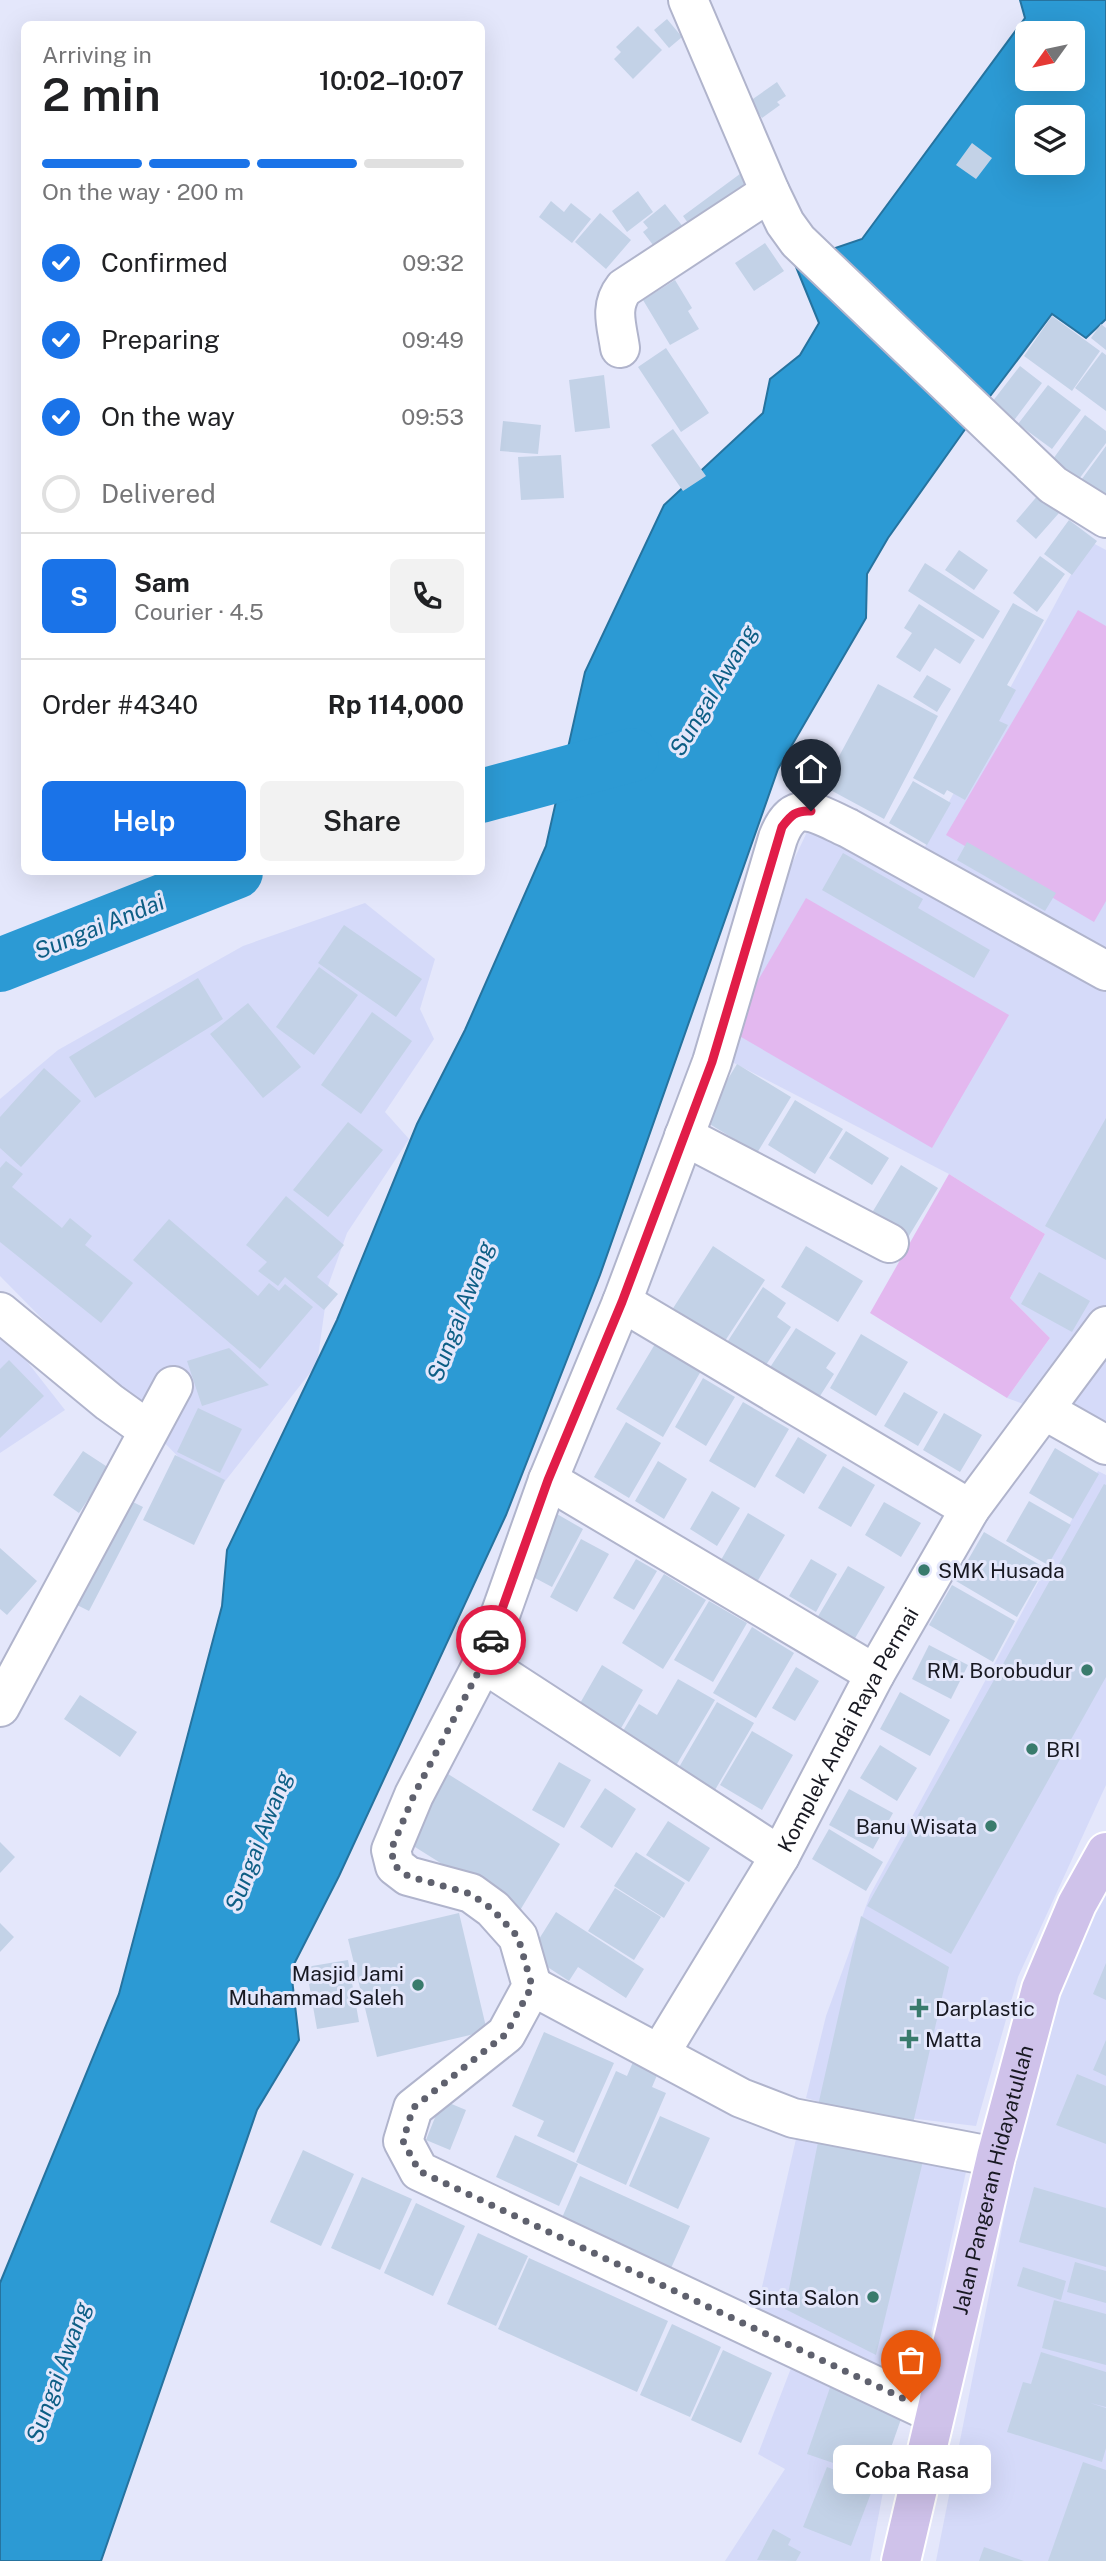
<!DOCTYPE html>
<html lang="en">
<head>
<meta charset="utf-8">
<style>
  body { margin:0; font-family:"Public Sans",sans-serif; background:#f2f2f2; color:#202124; height:100vh; display:flex; flex-direction:column; font-size:26px; white-space:nowrap }
  * { box-sizing:border-box; margin:0 }
  p { font-size:23px; color:#757577 }
  .icon { flex:none; width:38px; height:38px; fill:none; stroke:currentColor; stroke-width:2; stroke-linecap:round; stroke-linejoin:round }
  .map { position:relative; flex:1; overflow:hidden }
  .panel { position:absolute; left:21px; top:21px; width:464px; height:854px; display:flex; flex-direction:column; background:#fff; border-radius:10px; box-shadow:0 7px 28px #0002 }
  .panel>* { flex:none }
  .needle { width:46px; rotate:237deg }
  .controls { position:absolute; left:1015px; top:21px; display:grid; gap:14px }
  .controls a { display:grid; place-items:center; width:70px; height:70px; border-radius:10px; background:#fff; box-shadow:0 7px 28px #0002; font-size:35px }
  .pin { position:absolute; display:grid; place-items:center; width:60px; height:60px; color:#fff; margin:-72px -30px; border-radius:50% 50% 50% 0; rotate:-45deg; box-shadow:0 0 7px #0007 }
  .pin .icon { rotate:45deg }
  .courier { position:absolute; display:grid; place-items:center; width:70px; height:70px; margin:-35px; border:5px solid #e11d48; border-radius:50%; background:#fff; color:#222; box-shadow:0 2px 9px #0007 }
  .bubble { position:absolute; height:49px; border-radius:10px; background:#fff; box-shadow:0 7px 28px #0002; font-size:23px; font-weight:600; line-height:49px; text-align:center }
  .overview em { font-style:normal; font-weight:600 }
  .overview div { display:flex; flex-direction:column-reverse }
  .overview { display:flex; align-items:center; justify-content:space-between; height:119px; padding:0 21px }
  h1 { font-size:46px; font-weight:600; line-height:52px }
  .bar { display:grid; grid-template-columns:repeat(4,1fr); gap:10px 7px; align-content:center; height:84px; padding:0 21px }
  .bar i { height:9px; border-radius:5px; background:#e0e0e0 }
  .bar .on { background:#1a73e8 }
  .bar p { grid-column:span 4 }
  .line { display:flex; align-items:center; gap:18px; padding:0 21px; border-top:2px solid #e0e0e0 }
  .line div { flex:1 }
  .round { display:grid; place-items:center; flex:none; width:74px; height:74px; border-radius:10px; background:#f2f2f2 }
  ol { padding:0 21px; list-style:none }
  li { display:flex; align-items:center; gap:21px; height:77px }
  li p { margin-inline-start:auto }
  li .icon { padding:7px; border-radius:50%; background:#1a73e8; color:#fff; stroke-width:4 }
  li:last-child { color:#757577 }
  li i { width:38px; height:38px; border:4px solid #e0e0e0; border-radius:50% }
  .action { display:flex; gap:14px; margin-top:auto; padding:14px 21px }
  .action a { flex:1; height:80px; border-radius:10px; background:#1a73e8; color:#fff; font-size:28px; font-weight:600; line-height:80px; text-align:center }
  .action a+a { background:#f2f2f2; color:#202124 }
  .map>svg:first-child { display:block }
</style>
</head>
<body>
<div class="map">
<svg width="1106" height="2561" viewBox="0 0 1106 2561">
  <rect width="100%" height="100%" fill="#e4e7fb"/>
  <path fill="#d5daf9" d="M1089 541 1106 550V1435L1007 1398 1050 1338 1010 1298 1045 1234 949 1174 705 1048 824 796 921 854Z
    M365 903 435 959 420 1009 434 1039 385 1112 409 1139 347 1233 328 1286 317 1364 215 1494 0 1276V1099L58 1050 243 946Z
    M0 1327 65 1410 0 1453Z
    M1098 1471 1106 1475V1785L1018 1977 976 2126 849 2111 806 2098 826 2016 870 1895Z
    M1106 1878V2561H936L999 2245 1030 2074 1082 1919Z
    M799 2126 967 2167 920 2384 908 2391 758 2322 759 2300Z
    M793 2363 898 2412 870 2561H725L785 2469 758 2454Z"/>
  <path fill="#e3b8ef" d="M1078 610 1106 626V901L1094 922 946 835Z
    M806 898 1009 1015 932 1148 729 1030Z
    M949 1174 1045 1234 1010 1298 1050 1338 1007 1398 870 1313Z"/>
  <path fill="#2c9ad4" stroke="#26739f" stroke-width="2" fill-rule="evenodd" d="M1020 0H1106V319L1086 338 1052 314 966 428 888 538 867 574 866 618 778 769 600 1275 506 1515 339 1876 291 1970 299 2040 257 2110 101 2561H0V2283L119 1994 222 1606 227 1550 337 1320 417 1124 465 1030 546 846 585 672 664 505 763 413 770 379 800 355 819 323 794 262 862 239 1025 18ZM1027 33H1073V79H1027ZM1027 117H1073V163H1027Z"/>
  <g fill="none" stroke-linecap="round" stroke-linejoin="round">
    <path stroke="#2c9ad4" stroke-width="54" d="M481 796 632 755
      M0 965 236 872"/>
  </g>
  <path fill="#c3d2e7" d="M667 19 682 37 669 48 654 30Z
    M638 26 662 50 633 79 614 59 621 52 616 47Z
    M777 82 786 96 777 102 780 105 762 118 750 101Z
    M972 143 992 158 976 179 956 165Z
    M748 168 761 187 698 237 683 216Z
    M638 191 653 212 627 232 612 211Z
    M551 201 564 212 571 203 591 219 572 243 539 217Z
    M665 204 688 233 660 254 643 232 648 228 643 222Z
    M600 213 631 240 606 269 575 242Z
    M765 243 784 271 754 291 735 263Z
    M675 280 692 308 688 311 699 329 670 345 643 300Z
    M1052 316 1100 351 1072 391 1024 356Z
    M1101 324 1106 328V350L1091 338Z
    M666 348 709 413 681 432 638 367Z
    M1102 352 1106 355V411L1075 388Z
    M1020 366 1042 383 1012 423 989 406Z
    M604 375 610 428 575 432 569 380Z
    M1048 385 1081 410 1052 449 1018 424Z
    M1085 415 1106 431V443L1079 479 1053 459Z
    M503 421 541 425 538 454 500 451Z
    M673 429 706 476 683 491 651 445Z
    M1106 446V496L1079 483Z
    M561 455 564 498 521 500 518 457Z
    M1039 494 1059 513 1036 539 1016 521Z
    M1069 520 1097 541 1072 575 1044 554Z
    M959 550 988 570 974 590 945 570Z
    M1040 556 1065 574 1037 612 1013 593Z
    M925 563 1000 611 983 639 908 591Z
    M1013 603 1044 620 1007 685 1016 690 999 721 1008 725 965 800 947 790 944 795 913 778Z
    M919 604 975 640 960 664 935 648 920 672 896 657 912 633 904 628Z
    M927 675 951 689 937 712 913 697Z
    M878 684 938 716 884 819 823 786Z
    M913 781 951 803 927 845 889 823Z
    M967 842 1056 893 1045 911 957 860Z
    M843 853 923 899 918 908 990 950 974 978 822 890Z
    M344 925 422 979 396 1017 318 963Z
    M319 967 358 995 314 1055 276 1027Z
    M198 978 223 1019 95 1098 69 1057Z
    M248 1003 301 1067 263 1098 210 1034Z
    M372 1012 412 1041 361 1114 321 1085Z
    M737 1064 791 1097 757 1153 703 1120Z
    M44 1068 81 1101 21 1167 0 1148V1117Z
    M795 1100 843 1129 815 1174 768 1145Z
    M1106 1118V1260L1045 1226Z
    M348 1122 383 1150 328 1217 293 1190Z
    M846 1131 889 1158 872 1185 829 1158Z
    M6 1161 23 1174 12 1187 62 1228 70 1218 92 1236 85 1245 133 1283 101 1323 0 1242V1168Z
    M901 1165 938 1188 907 1239 870 1216Z
    M286 1196 344 1245 317 1277 338 1294 324 1310 285 1277 278 1286 258 1271 267 1262 246 1245Z
    M169 1219 258 1296 269 1283 279 1291 285 1284 313 1307 260 1369 133 1260Z
    M713 1246 765 1280 721 1347 670 1313Z
    M806 1246 863 1281 838 1322 781 1287Z
    M1039 1272 1090 1301 1072 1332 1021 1304Z
    M763 1287 786 1303 777 1317 791 1327 762 1371 724 1347Z
    M796 1328 836 1353 826 1368 834 1374 813 1407 765 1375Z
    M861 1334 908 1362 876 1416 830 1388Z
    M655 1344 701 1371 663 1437 616 1409Z
    M229 1348 269 1385 202 1406 187 1361Z
    M9 1360 44 1396 0 1438V1369Z
    M703 1378 735 1397 706 1446 675 1427Z
    M904 1392 938 1412 918 1446 884 1426Z
    M743 1402 789 1429 755 1488 709 1461Z
    M198 1408 242 1429 220 1473 177 1452Z
    M944 1413 982 1435 960 1472 923 1450Z
    M626 1422 661 1443 629 1498 594 1477Z
    M798 1437 827 1455 804 1494 775 1476Z
    M1055 1448 1099 1474 1073 1519 1029 1493Z
    M83 1451 109 1468 79 1513 53 1495Z
    M175 1455 225 1480 194 1545 143 1520Z
    M658 1461 687 1479 664 1519 635 1501Z
    M843 1466 875 1485 851 1527 818 1508Z
    M1104 1484 1106 1485V1677L951 1954 867 1906Z
    M712 1491 740 1508 717 1546 690 1529Z
    M123 1497 143 1507 89 1611 69 1601Z
    M1029 1501 1071 1525 1048 1565 1006 1541Z
    M884 1502 921 1523 901 1557 865 1535Z
    M550 1510 583 1529 552 1587 518 1569Z
    M748 1513 785 1535 757 1582 721 1560Z
    M984 1532 1045 1568 1017 1617 956 1581Z
    M581 1539 609 1554 577 1612 550 1597Z
    M0 1548 37 1581 7 1615 0 1609Z
    M636 1559 657 1571 634 1610 613 1598Z
    M811 1559 837 1574 816 1612 789 1596Z
    M848 1566 885 1587 854 1640 817 1618Z
    M664 1574 706 1600 663 1669 622 1643Z
    M952 1585 1015 1621 993 1662 929 1625Z
    M709 1601 747 1623 713 1682 674 1660Z
    M752 1627 794 1653 756 1718 713 1693Z
    M929 1645 968 1665 951 1699 912 1679Z
    M602 1665 643 1690 620 1730 579 1705Z
    M796 1667 819 1681 795 1721 772 1708Z
    M678 1679 715 1700 674 1769 620 1736 639 1704 657 1715Z
    M900 1692 950 1720 930 1756 880 1729Z
    M80 1695 137 1732 120 1757 64 1719Z
    M717 1702 754 1723 715 1790 678 1769Z
    M752 1731 793 1755 762 1810 720 1785Z
    M880 1745 917 1768 897 1801 860 1778Z
    M559 1762 591 1780 564 1828 532 1810Z
    M440 1769 560 1844 519 1912 399 1837Z
    M605 1788 636 1809 612 1848 580 1827Z
    M849 1789 893 1813 873 1849 829 1825Z
    M668 1821 710 1848 689 1882 646 1855Z
    M829 1829 883 1862 866 1891 812 1859Z
    M0 1842 15 1857 0 1873Z
    M636 1852 685 1883 664 1918 614 1886Z
    M615 1888 661 1917 634 1960 588 1931Z
    M556 1912 644 1969 626 1998 578 1967 569 1981 529 1955Z
    M459 1913 487 2031 377 2057 348 1939Z
    M861 1916 949 1967 911 2132 817 2110Z
    M0 1923 14 1937 0 1952Z
    M348 1960 359 2022 317 2029 306 1967Z
    M1106 1963V2000L1093 1994Z
    M544 2032 614 2063 574 2153 537 2136 544 2121 512 2106Z
    M1106 2040V2076L1093 2070Z
    M636 2055 661 2066 652 2087 666 2093 626 2185 576 2162 616 2071 627 2076Z
    M1077 2074 1106 2086V2144L1056 2125Z
    M442 2100 466 2110 450 2150 426 2140Z
    M660 2116 710 2138 678 2209 629 2186Z
    M515 2135 578 2164 559 2206 496 2177Z
    M819 2137 923 2161 876 2355 785 2309Z
    M303 2150 354 2174 321 2246 270 2222Z
    M580 2176 690 2226 667 2277 558 2227Z
    M362 2177 412 2199 380 2270 331 2248Z
    M1034 2187 1106 2208V2267L1019 2242Z
    M416 2203 465 2226 433 2296 384 2273Z
    M478 2233 528 2256 496 2326 447 2304Z
    M529 2258 668 2321 637 2392 498 2329Z
    M1075 2262 1106 2271V2303L1067 2292Z
    M1023 2267 1066 2281 1061 2300 1017 2286Z
    M1054 2300 1106 2314V2365L1042 2348Z
    M672 2324 721 2347 690 2417 640 2395Z
    M723 2350 772 2373 741 2443 691 2420Z
    M1041 2352 1106 2372V2407L1090 2403 1106 2408V2448L1102 2462 1007 2432 1023 2382 1031 2384Z
    M834 2376 907 2402 880 2479 807 2454Z
    M1083 2462 1106 2470V2561H1048Z
    M827 2467 874 2485 851 2546 803 2527Z
    M773 2529 791 2539 788 2545 801 2552 796 2561 757 2560Z
    M984 2547 1024 2561H979Z"/>
  <g fill="none" stroke-linecap="round" stroke-linejoin="round">
    <defs>
      <g id="minor">
        <path d="M688 0 770 192 785 223 798 241 1053 485 1106 518"/>
        <path d="M620 348C617 326 609 307 624 288L770 192"/>
        <path d="M684 1136 889 1243"/>
        <path d="M622 1302 970 1509"/>
        <path d="M0 1312 109 1402 148 1430"/>
        <path d="M1044 1410 1106 1445"/>
        <path d="M548 1480 875 1674"/>
        <path d="M483 1663 780 1856"/>
        <path d="M0 1707 173 1386"/>
        <path d="M532 1986 741 2098 793 2118 996 2157"/>
        <path id="s1" d="M660 2053 780 1856 875 1674 970 1509 1106 1326"/>
        <path d="M935 2414 419 2171 403 2141 413 2108 506 2034 532 1986 518 1937 493 1909 471 1893 408 1876 395 1866 391 1850 414 1795 483 1663 548 1480 622 1302 712 1062 778 838C794 795 817 814 848 828L1106 971"/>
      </g>
      <g id="major">
        <path id="s2" d="M901 2561 996 2157 1041 1989 1077 1904 1106 1852"/>
      </g>
    </defs>
    <use href="#minor" stroke="#b0b4cc" stroke-width="42"/>
    <use href="#major" stroke="#fff" stroke-width="42"/>
    <use href="#minor" stroke="#fff" stroke-width="38"/>
    <use href="#major" stroke="#cfc2ea" stroke-width="38"/>
  </g>
  <g fill="none" stroke-linecap="round" stroke-linejoin="round">
    <path stroke="#5f616e" stroke-width="7" stroke-dasharray="0 12.6" d="M491 1640 483 1663 414 1795 391 1850 395 1866 408 1876 471 1894 492 1909 518 1937 532 1986 506 2034 413 2108 403 2141 419 2171 911 2402"/>
    <path stroke="#e11d48" stroke-width="9" d="M491 1640 548 1480 622 1302 712 1062 782 827C791 815 796 810 811 811"/>
  </g>
  <g fill="#397b6c" stroke="#e4e7fb" stroke-width="2.5">
    <circle cx="924" cy="1570" r="7"/>
    <circle cx="1087" cy="1670" r="7"/>
    <circle cx="1032" cy="1749" r="7"/>
    <circle cx="991" cy="1826" r="7"/>
    <circle cx="418" cy="1985" r="7"/>
    <path d="M915.5 1997.5h7v7h7v7h-7v7h-7v-7h-7v-7h7z"/>
    <path d="M905.5 2028.5h7v7h7v7h-7v7h-7v-7h-7v-7h7z"/>
    <circle cx="873" cy="2297" r="7"/>
  </g>
  <g text-anchor="middle" dominant-baseline="central" stroke-width="6" stroke-linejoin="round" paint-order="stroke">
    <g font-size="21" fill="#181922" stroke="#e4e7fb" text-anchor="start">
      <text x="938" y="1570">SMK Husada</text>
      <text x="1073" y="1670" text-anchor="end">RM. Borobudur</text>
      <text x="1046" y="1749">BRI</text>
      <text x="977" y="1826" text-anchor="end">Banu Wisata</text>
      <text x="404" y="1973" text-anchor="end">Masjid Jami<tspan x="404" dy="24">Muhammad Saleh</tspan></text>
      <text x="935" y="2008">Darplastic</text>
      <text x="925" y="2039">Matta</text>
      <text x="859" y="2297" text-anchor="end">Sinta Salon</text>
    </g>
    <g font-size="21" fill="#181922" stroke="#e4e7fb">
      <text stroke="none"><textPath href="#s1" startOffset="374">Komplek Andai Raya Permai</textPath></text>
      <text stroke="none"><textPath href="#s2" startOffset="392">Jalan Pangeran Hidayatullah</textPath></text>
    </g>
    <g font-size="23" font-style="italic" fill="#0d5e85" stroke="#e4e7fb">
      <text transform="translate(713 690) rotate(-59)">Sungai Awang</text>
      <text transform="translate(99 926) rotate(-22)">Sungai Andai</text>
      <text transform="translate(460 1311) rotate(-69)">Sungai Awang</text>
      <text transform="translate(258 1841) rotate(-69)">Sungai Awang</text>
      <text transform="translate(58 2372) rotate(-70)">Sungai Awang</text>
    </g>
  </g>
</svg>
<div class="controls">
<a><svg class="needle" viewBox="-14 -14 28 28"><path d="M0-13l5 13h-10z" fill="#e53935"/><path d="M0 13l5-13h-10z" fill="#757577"/></svg></a>
<a><svg class="icon" aria-label="layers" viewBox="0 0 24 24"><path d="M12 4l9 5-9 5-9-5zM3 14l9 5 9-5"/></svg></a>
</div>
<div class="pin" style="left:911px;top:2402px;background:#ea580c"><svg class="icon" aria-label="bag" viewBox="0 0 24 24"><path d="M5 8h14l-1 12H6zM9 8a3 3 0 0 1 6 0"/></svg></div>
<div class="pin" style="left:811px;top:811px;background:#1f2937"><svg class="icon" aria-label="home" viewBox="0 0 24 24"><path d="M3 11l9-7 9 7M6 9v11h12V9"/></svg></div>
<div class="courier" style="left:491px;top:1640px"><svg class="icon" aria-label="car" viewBox="0 0 24 24"><path d="M5 17H2v-5l4-1 3-4h7l3 4 3 1v5h-3M9 17h6M6 11h13"/><circle cx="7" cy="17" r="2"/><circle cx="17" cy="17" r="2"/></svg></div>
<div class="bubble" style="left:833px;top:2445px;width:158px">Coba Rasa</div>
<section class="panel">
<div class="overview"><div><h1>2 min</h1><p>Arriving in</p></div><em>10:02–10:07</em></div>
<div class="bar"><i class="on"></i><i class="on"></i><i class="on"></i><i></i><p>On the way · 200 m</p></div>
<ol>
<li><svg class="icon" aria-label="check" viewBox="0 0 24 24"><path d="M5 12l5 5 9-10"/></svg>Confirmed<p>09:32</p></li>
<li><svg class="icon" aria-label="check" viewBox="0 0 24 24"><path d="M5 12l5 5 9-10"/></svg>Preparing<p>09:49</p></li>
<li><svg class="icon" aria-label="check" viewBox="0 0 24 24"><path d="M5 12l5 5 9-10"/></svg>On the way<p>09:53</p></li>
<li><i></i>Delivered</li>
</ol>
<div class="line" style="height:126px"><b class="round" style="background:#1a73e8;color:#fff">S</b><div><b>Sam</b><p>Courier · 4.5</p></div><a class="round"><svg class="icon" aria-label="phone" viewBox="0 0 24 24"><path d="M5 4h4l2 5-3 2q2 4 5 5l2-3 5 2v4C11 20 4 13 5 4z"/></svg></a></div>
<div class="line" style="height:91px"><div>Order #4340</div><b>Rp 114,000</b></div>
<div class="action"><a>Help</a><a>Share</a></div>
</section>
</div>
</body>
</html>
